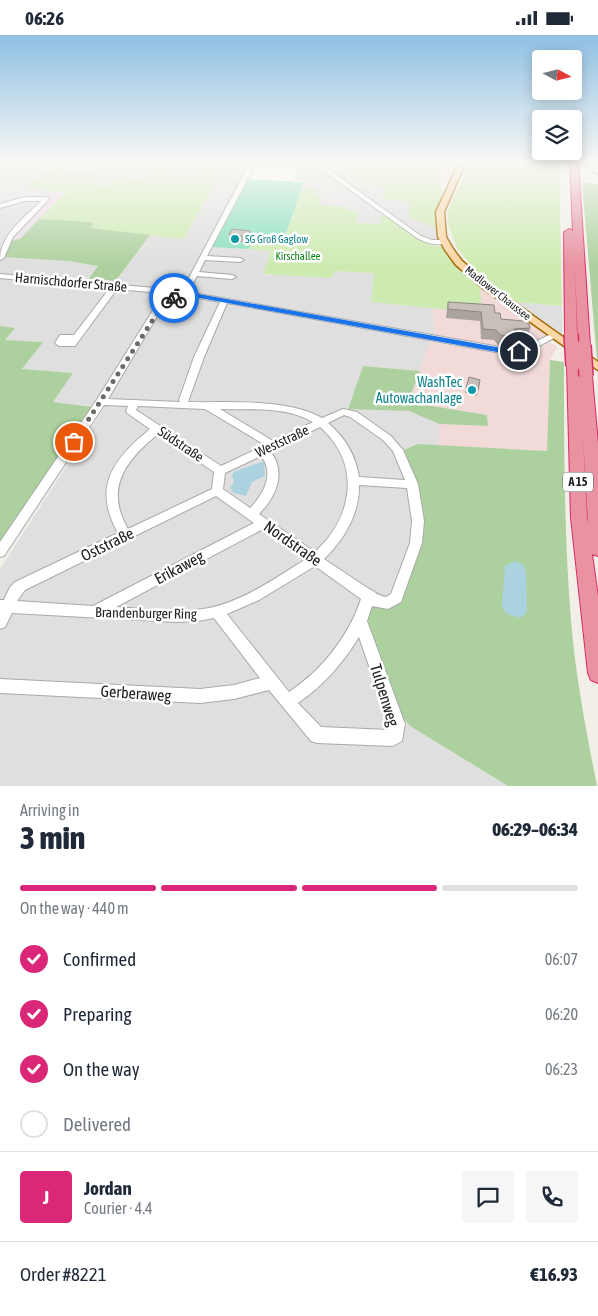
<!DOCTYPE html>
<html lang="en">
<head>
<meta charset="utf-8">
<style>
  body { margin:0; font-family:"Asap Condensed",sans-serif; background:#f6f6f7; color:#1f2937; height:100vh; display:flex; flex-direction:column; font-size:19px; white-space:nowrap }
  * { box-sizing:border-box; margin:0 }
  p { font-size:16px; color:#747a83 }
  .icon { flex:none; width:28px; height:28px; fill:none; stroke:currentColor; stroke-width:2; stroke-linecap:round; stroke-linejoin:round }
  .map { position:relative; height:751px; overflow:hidden }
  .details { display:flex; flex-direction:column; background:#fff; flex:1 }
  .details>* { flex:none }
  .needle { width:32px; rotate:97deg }
  .fabs { position:absolute; left:532px; top:15px; display:grid; gap:10px }
  .fabs a { display:grid; place-items:center; width:50px; height:50px; border-radius:5px; background:#fff; box-shadow:0 2px 12px #0003; font-size:25px }
  .pin { position:absolute; display:grid; place-items:center; width:42px; height:42px; color:#fff; margin:-21px; border:2px solid #fff; border-radius:50%; box-shadow:0 1px 5px #0007 }
  .courier { position:absolute; display:grid; place-items:center; width:50px; height:50px; margin:-25px; border:4px solid #1a73e8; border-radius:50%; background:#fff; color:#222; box-shadow:0 1px 6px #0007 }
  .head em { font-style:normal; font-weight:800 }
  .head div { display:flex; flex-direction:column-reverse }
  .head { display:flex; align-items:center; justify-content:space-between; height:85px; padding:0 20px }
  h1 { font-size:32px; font-weight:800; line-height:38px }
  .bar { display:grid; grid-template-columns:repeat(4,1fr); gap:8px 5px; align-content:center; height:60px; padding:0 20px }
  .bar i { height:6px; border-radius:4px; background:#e0e1e3 }
  .bar .selected { background:#db2777 }
  .bar p { grid-column:span 4 }
  .line { display:flex; align-items:center; gap:12px; padding:0 20px; border-top:1px solid #e0e1e3 }
  .line div { flex:1 }
  .round { display:grid; place-items:center; flex:none; width:52px; height:52px; border-radius:5px; background:#f6f6f7 }
  ol { padding:0 20px; list-style:none }
  li { display:flex; align-items:center; gap:15px; height:55px }
  li p { margin-inline-start:auto }
  li .icon { padding:5px; border-radius:50%; background:#db2777; color:#fff; stroke-width:4 }
  li:last-child { color:#747a83 }
  li i { width:28px; height:28px; border:2px solid #e0e1e3; border-radius:50% }
  .status { display:flex; justify-content:space-between; align-items:center; height:35px; padding:0 25px; background:#fff; direction:ltr }
  .status svg { height:14px; fill:currentColor }
  .map>svg:first-child { display:block }
</style>
</head>
<body>
<div class="status"><b>06:26</b><svg viewBox="0 0 49 12"><path d="M0 12V9h3v3zM5 12V6h3v6zM10 12V3h3v9zM15 12V0h3v12zM26 1h20v11H26zM47 4h2v5h-2z"/></svg></div>
<div class="map">
<svg width="598" height="751" viewBox="0 0 598 751">
  <rect width="100%" height="100%" fill="#f2efe9"/>
  <path fill="#e0dfdf" d="M10 126H253L210 212 271 215 264 240 334 236 374 238 371 267 433 273 435 302 430 307 420 336 363 331 348 373 409 376 439 389V411L418 409 415 447 410 691 508 751H0V534L104 373 53 367 73 338 22 334 42 307 5 305 14 293 0 291V243L111 252 150 200 184 204 214 149 229 130 204 129 197 140 166 139 172 130 145 143 120 142 111 151 90 150 101 138 64 136 73 128 66 127 57 135 44 156 55 157 31 181 69 226 99 231 88 245 0 240V134Z
    M285 126H332L366 149 383 150 409 167 438 193 440 204H417L385 181 380 189 356 188 357 176 347 175V172L320 170 314 163 317 154 302 153 304 145 293 144Z
    M514 267 562 271V302Z"/>
  <path fill="#f2dad9" d="M426 126H459L449 149 441 148 439 133 426 132Z
    M480 250 547 300 517 314 435 302 433 273 481 277Z
    M430 307 513 320 531 318 549 308 556 310 557 313 550 325 547 416 439 411V389L488 391 487 380 408 367Z"/>
  <path fill="#ebdbe8" d="M55 157H67L20 204 9 206Z"/>
  <path fill="#ffffe5" d="M255 126 298 129 293 144 304 145V147L246 144Z"/>
  <path fill="#cdebb0" d="M332 126H426V132L439 133 442 162 438 177V193L410 183 409 167H403V165L384 164 383 151 366 149Z
    M470 126H559L562 271 514 267 474 234 457 213 448 189 447 177Z
    M66 127H73L65 136 102 138 91 150 110 151 120 142 145 143 156 129 173 130 167 139 197 140 204 129H229L214 149 184 204 90 193 92 187 39 184 67 157 26 153 45 135H57Z
    M302 153 317 154 315 162 321 163 320 170 347 172V175L357 176 356 188 380 189 381 181H385L417 204 442 212 480 250 482 278 371 267 374 238 335 236 332 243 263 239 271 216 249 214 251 209 282 210Z"/>
  <path fill="#add19e" d="M582 147 598 149V327L597 326Z
    M39 184 93 187 91 193 150 200 114 248 88 245 98 231 69 226 4 222 9 206 20 204Z
    M0 291 15 293 5 305 43 307 22 334 73 338 53 367 93 372 0 506Z
    M550 325 564 327C564 417 564 507 572 597 577 649 587 700 597 751H508L410 691 402 681 365 586 370 571H390L419 509 401 416 418 409 547 416Z
    M363 331 420 336 408 367 487 380 488 391 439 389 409 376 348 374Z"/>
  <path fill="#88e0be" d="M246 144 304 147 282 210 251 209 249 214 210 212Z"/>
  <path fill="#aad3df" d="M262 427H264L265 441 252 447 246 461 234 458 230 453 234 447 232 441 233 437Z
    M515 526 522 529 526 536 527 577 520 583 507 579 502 572 505 531Z"/>
  <g fill="none" stroke-linecap="round" stroke-linejoin="round">
    <defs>
      <path id="minor" d="M61 126H137L134 128H64Z
        M251 126H257L207 221 240 223 244 225 240 227 205 225 199 237 232 240 236 242 232 244 197 241 188 257 511 314 523 313 551 299H557L558 301 528 317 511 320 227 268 204 322 188 367C227 368 288 363 322 383L343 374 357 377 391 401 403 415 418 449 424 486 422 508 401 567 388 574 372 571 367 586 405 689 402 706 393 711 317 708 311 706 269 655 234 664 200 668 0 658V644L200 654 234 650 260 643 214 583 198 586 176 587 12 578 5 592 0 594V565H4L10 552 15 547 118 498C92 452 113 424 150 394L127 378 126 376 128 371 104 370 4 521 0 522V507L96 366 155 272 171 259 117 254 75 311H59L55 308 60 300H74L109 254 0 243V239L113 249 116 248 120 250 179 255 183 254ZM181 260 220 267 194 322 179 365 180 367 108 364 162 273 172 265ZM138 371 205 374 265 410 221 431 136 375ZM220 374C252 375 285 371 313 387L273 406ZM344 380 350 382 383 405 393 416 405 445 359 442C356 421 345 402 328 388ZM320 392C362 429 353 482 315 517L259 479C276 462 287 437 270 416ZM158 399 214 437 212 454 128 494C104 453 126 425 158 399ZM261 421C275 438 264 459 250 473L223 454 225 438ZM359 450 407 453 412 486 410 508 391 559 386 562C376 560 376 557 369 554L324 524C344 505 360 478 359 450ZM216 461 254 488 93 571 17 566 25 555ZM263 494 306 524C276 543 243 566 209 573 179 579 146 574 116 572ZM315 531 361 564C349 601 322 635 289 657L227 579 259 565ZM359 602 389 689V695L321 692 298 668C323 651 343 628 359 602Z
        M310 126H317L421 201 432 205H444L447 207C438 212 427 208 417 203Z
        M598 129V138L592 132Z
        M25 162H46L49 164 13 202 4 223 0 225C0 200 24 183 41 166H25L0 173V169Z"/>
      <path id="major" d="M460 126H466L444 177 446 202 453 214 462 226 490 250 598 327V335L484 254 456 230 445 215 438 202 436 177Z"/>
      <path id="highway" d="M570 126H578L590 310 584 314 578 310 575 233 577 299 571 303 565 299 564 197 569 194 573 196Z
        M573 327 579 331 580 341 586 337 592 341 598 409V521L592 519 598 562V648L591 645 588 638 571 483 567 331ZM583 402 588 488 587 483Z"/>
    </defs>
    <use href="#minor" stroke="#a9a9a9" stroke-width="2"/>
    <use href="#major" stroke="#a06b00" stroke-width="3"/>
    <use href="#highway" stroke="#dc2a67" stroke-width="2"/>
    <use href="#minor" fill="#fff" fill-rule="evenodd"/>
    <use href="#major" fill="#fcd6a4" fill-rule="evenodd"/>
    <use href="#highway" fill="#e892a2" fill-rule="evenodd"/>
    <path stroke="#707070" stroke-width="1" d="M589 126 585 130 586 133 598 140"/>
    <defs>
      <path id="highway-bridge" d="M571 299 573 331
        M584 310 586 341"/>
    </defs>
    <use href="#highway-bridge" stroke="#dc2a67" stroke-width="16" stroke-linecap="butt"/>
    <use href="#highway-bridge" stroke="#e892a2" stroke-width="13"/>
  </g>
  <path fill="#aba49e" d="M250 196V203L248 208 229 206V199Z
    M448 267 495 278 501 284 530 293 528 303 514 304 512 309 508 311 498 310 494 305 481 304 480 286 446 283Z
    M469 342 480 345 477 361 465 358Z"/>
  <path fill="#8b8681" d="M432 126H448V128L432 130Z
    M250 196V203L248 208 247 202Z
    M515 300 512 309 508 311 510 302Z"/>
  <path fill="#c7bfb8" stroke="#8b8681" d="M232 194 250 196 247 202 229 199Z
    M448 267 494 270 495 278H500L501 284 523 286 529 289 530 293 514 294 515 300 510 302 501 300 496 295 483 294 481 277 448 274Z
    M469 342 480 345 478 356 466 353Z"/>
  <linearGradient id="sky" x2="0" y2="1"><stop stop-color="#8fc0e4"/><stop offset="0.55" stop-color="#f9f8f5"/><stop offset="1" stop-color="#f9f8f5" stop-opacity="0"/></linearGradient>
  <rect width="598" height="231" fill="url(#sky)"/>
  <path fill="#1a73e8" d="M182 256 502 313 523 316 519 318H502L183 260 174 265 171 263Z"/>
  <g fill="none" stroke-linecap="round" stroke-linejoin="round">
    <path stroke="#6b6a68" stroke-width="5" stroke-dasharray="0 9" d="M74 407 156 280 174 263"/>
  </g>
  <g fill="#0f9aa8" stroke="#fff" stroke-width="2">
    <circle cx="235" cy="204" r="5"/>
    <circle cx="472" cy="355" r="5"/>
  </g>
  <g text-anchor="middle" dominant-baseline="central" stroke-width="5" stroke-linejoin="round" paint-order="stroke">
    <g font-size="11" fill="#0d838f" stroke="#fff" text-anchor="start">
      <text x="245" y="204">SG Groß Gaglow</text>
    </g>
    <g font-size="11" fill="#0c8416" stroke="#fff">
      <text x="298" y="221">Kirschallee</text>
    </g>
    <g font-size="11" fill="#222" stroke="#fff">
      <text transform="translate(498 258) rotate(38)">Madlower Chaussee</text>
    </g>
    <rect fill="#fff" stroke="#646464" stroke-width="1" x="563" y="437.5" width="30" height="19" rx="4"/>
    <g font-size="12" font-weight="bold" fill="#222">
      <text x="578" y="447">A 15</text>
    </g>
    <g font-size="14" fill="#222" stroke="#fff">
      <text transform="translate(71 247) rotate(5)">Harnischdorfer Straße</text>
      <text transform="translate(282 406) rotate(-25)">Weststraße</text>
      <text transform="translate(181 409) rotate(34)">Südstraße</text>
      <text transform="translate(146 578) rotate(1)">Brandenburger Ring</text>
    </g>
    <g font-size="14" fill="#0d838f" stroke="#fff" text-anchor="end">
      <text x="462" y="347">WashTec<tspan x="462" dy="16">Autowachanlage</tspan></text>
    </g>
    <g font-size="16" fill="#222" stroke="#fff">
      <text transform="translate(293 508) rotate(35)">Nordstraße</text>
      <text transform="translate(107 509) rotate(-26)">Oststraße</text>
      <text transform="translate(179 532) rotate(-28)">Erikaweg</text>
      <text transform="translate(136 658) rotate(4)">Gerberaweg</text>
      <text transform="translate(385 660) rotate(73)">Tulpenweg</text>
    </g>
  </g>
</svg>
<div class="fabs">
<a><svg class="needle" viewBox="-14 -14 28 28"><path d="M0-13l5 13h-10z" fill="#e53935"/><path d="M0 13l5-13h-10z" fill="#747a83"/></svg></a>
<a><svg class="icon" aria-label="layers" viewBox="0 0 24 24"><path d="M12 4l9 5-9 5-9-5zM3 14l9 5 9-5"/></svg></a>
</div>
<div class="pin" style="left:74px;top:407px;background:#ea580c"><svg class="icon" aria-label="bag" viewBox="0 0 24 24"><path d="M5 8h14l-1 12H6zM9 8a3 3 0 0 1 6 0"/></svg></div>
<div class="pin" style="left:519px;top:316px;background:#1f2937"><svg class="icon" aria-label="home" viewBox="0 0 24 24"><path d="M3 11l9-7 9 7M6 9v11h12V9"/></svg></div>
<div class="courier" style="left:174px;top:263px"><svg class="icon" aria-label="bike" viewBox="0 0 24 24"><circle cx="6" cy="16" r="4"/><circle cx="18" cy="16" r="4"/><path d="M6 16l4-8h5l3 8M10 8l3 8H6M13 5h3"/></svg></div>
</div>
<section class="details">
<div class="head"><div><h1>3 min</h1><p>Arriving in</p></div><em>06:29–06:34</em></div>
<div class="bar"><i class="selected"></i><i class="selected"></i><i class="selected"></i><i></i><p>On the way · 440 m</p></div>
<ol>
<li><svg class="icon" aria-label="check" viewBox="0 0 24 24"><path d="M5 12l5 5 9-10"/></svg>Confirmed<p>06:07</p></li>
<li><svg class="icon" aria-label="check" viewBox="0 0 24 24"><path d="M5 12l5 5 9-10"/></svg>Preparing<p>06:20</p></li>
<li><svg class="icon" aria-label="check" viewBox="0 0 24 24"><path d="M5 12l5 5 9-10"/></svg>On the way<p>06:23</p></li>
<li><i></i>Delivered</li>
</ol>
<div class="line" style="height:90px"><b class="round" style="background:#db2777;color:#fff">J</b><div><b>Jordan</b><p>Courier · 4.4</p></div><a class="round"><svg class="icon" aria-label="chat" viewBox="0 0 24 24"><path d="M4 5h16v11H9l-5 4z"/></svg></a><a class="round"><svg class="icon" aria-label="phone" viewBox="0 0 24 24"><path d="M5 4h4l2 5-3 2q2 4 5 5l2-3 5 2v4C11 20 4 13 5 4z"/></svg></a></div>
<div class="line" style="height:65px"><div>Order #8221</div><b>€16.93</b></div>
</section>
</body>
</html>
